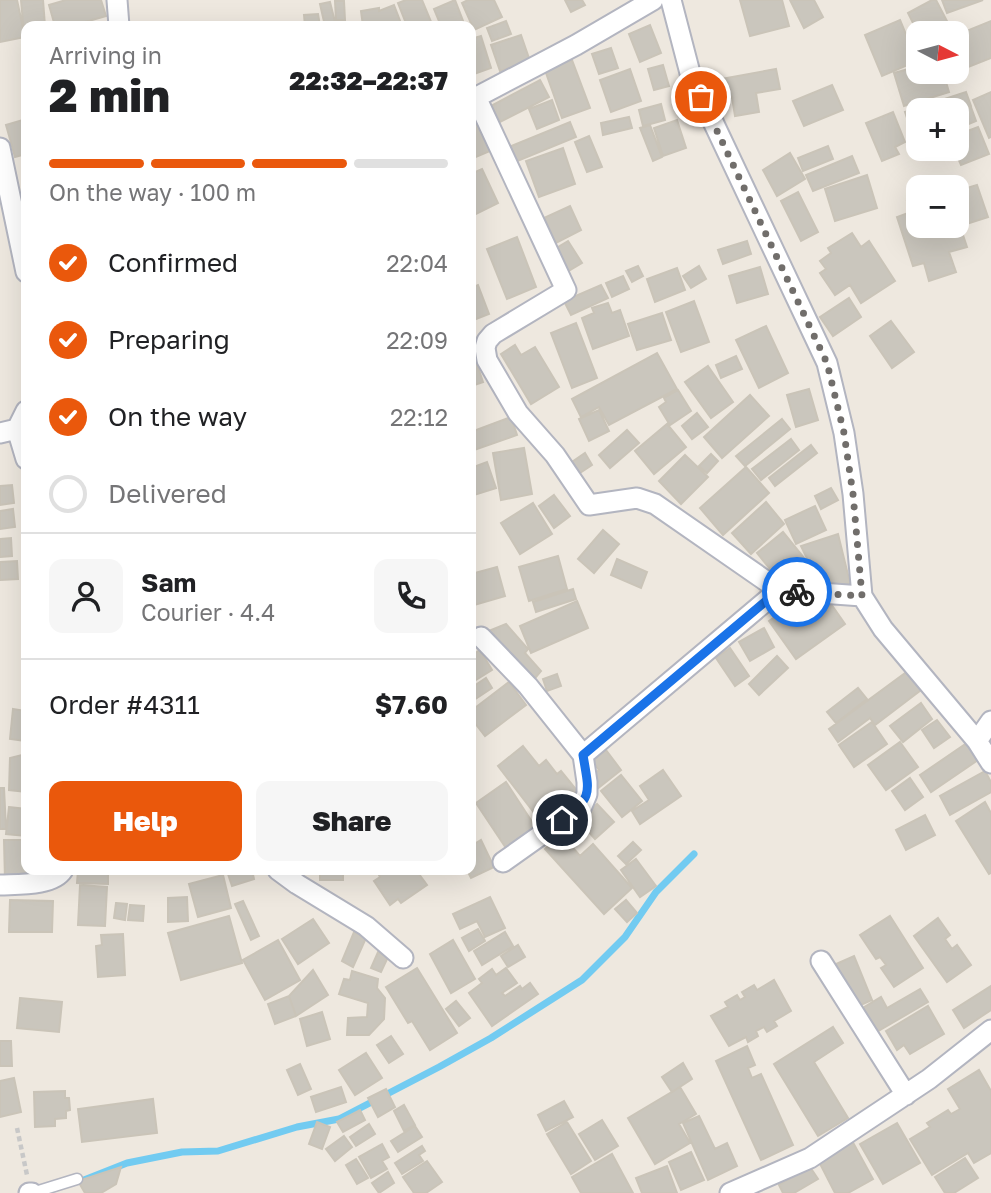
<!DOCTYPE html>
<html lang="en">
<head>
<meta charset="utf-8">
<style>
  body { margin:0; font-family:"Golos Text",sans-serif; background:#f6f6f6; color:#202124; height:100vh; display:flex; flex-direction:column; font-size:26px; white-space:nowrap }
  * { box-sizing:border-box; margin:0 }
  p { font-size:23px; color:#757577 }
  .icon { flex:none; width:38px; height:38px; fill:none; stroke:currentColor; stroke-width:2; stroke-linecap:round; stroke-linejoin:round }
  .map { position:relative; flex:1; overflow:hidden }
  .drawer { position:absolute; left:21px; top:21px; width:455px; height:854px; display:flex; flex-direction:column; background:#fff; border-radius:14px; box-shadow:0 7px 28px #0002 }
  .drawer>* { flex:none }
  .needle { width:46px; rotate:96deg }
  .buttons { position:absolute; left:906px; top:21px; display:grid; gap:14px }
  .buttons a { display:grid; place-items:center; width:63px; height:63px; border-radius:14px; background:#fff; box-shadow:0 7px 28px #0002; font-size:35px }
  .pin { position:absolute; display:grid; place-items:center; width:60px; height:60px; color:#fff; margin:-30px; border:4px solid #fff; border-radius:50%; box-shadow:0 2px 7px #0007 }
  .courier { position:absolute; display:grid; place-items:center; width:70px; height:70px; margin:-35px; border:5px solid #1a73e8; border-radius:50%; background:#fff; color:#222; box-shadow:0 2px 9px #0007 }
  .headline em { font-style:normal; font-weight:800 }
  .headline div { display:flex; flex-direction:column-reverse }
  .headline { display:flex; align-items:center; justify-content:space-between; height:119px; padding:0 28px }
  h1 { font-size:46px; font-weight:800; line-height:52px }
  .bar { display:grid; grid-template-columns:repeat(4,1fr); gap:10px 7px; align-content:center; height:84px; padding:0 28px }
  .bar i { height:9px; border-radius:5px; background:#e0e0e0 }
  .bar .active { background:#ea580c }
  .bar p { grid-column:span 4 }
  .line { display:flex; align-items:center; gap:18px; padding:0 28px; border-top:2px solid #e0e0e0 }
  .line div { flex:1 }
  .round { display:grid; place-items:center; flex:none; width:74px; height:74px; border-radius:14px; background:#f6f6f6 }
  ol { padding:0 28px; list-style:none }
  li { display:flex; align-items:center; gap:21px; height:77px }
  li p { margin-inline-start:auto }
  li .icon { padding:7px; border-radius:50%; background:#ea580c; color:#fff; stroke-width:4 }
  li:last-child { color:#757577 }
  li i { width:38px; height:38px; border:4px solid #e0e0e0; border-radius:50% }
  .action { display:flex; gap:14px; margin-top:auto; padding:14px 28px }
  .action a { flex:1; height:80px; border-radius:14px; background:#ea580c; color:#fff; font-size:28px; font-weight:800; line-height:80px; text-align:center }
  .action a+a { background:#f6f6f6; color:#202124 }
  .map>svg:first-child { display:block }
</style>
</head>
<body>
<div class="map">
<svg width="991" height="1193" viewBox="0 0 991 1193">
  <rect width="100%" height="100%" fill="#eee8df"/>
  <g fill="none" stroke-linecap="round" stroke-linejoin="round">
    <path stroke="#72cbf1" stroke-width="7" d="M84 1180 127 1163 182 1152 218 1151 297 1127 339 1119 439 1067 491 1038 582 980 625 937 656 892 694 854"/>
  </g>
  <path fill="#cac6bd" stroke="#cac4b8" stroke-width="2" d="M0 0H17L25 37 0 42Z
    M21 0H43L45 26H26V34H24Z
    M66 0H101L106 16 71 26H55L49 5Z
    M406 0H422L432 24 407 26 398 3Z
    M455 0 465 26H441L434 9Z
    M468 0H494L502 17 474 30 462 3Z
    M565 0H582L585 5 571 12Z
    M740 0H782L789 26 750 36Z
    M790 0H814L823 17 804 28Z
    M932 0H936L948 23 927 33H919V35L908 13Z
    M942 0H983L947 13Z
    M335 1H344L345 20H336Z
    M330 2 336 26H325L320 4Z
    M394 5 402 26H363L361 11 379 8V11Z
    M318 14 320 26H305L304 15Z
    M900 20 917 61 882 76 865 35Z
    M506 21 511 34 492 41 487 28Z
    M991 21V58L958 71 957 35Z
    M650 25 661 53 640 62 629 34Z
    M521 35 530 61 500 71 491 45Z
    M481 36 491 68 471 75V39Z
    M611 48 618 68 599 74 592 54Z
    M572 60 590 108 562 118 545 70Z
    M663 65 669 86 654 90 648 69Z
    M919 66V72H943L949 92 904 106 894 73Z
    M630 69 641 101 611 112 600 80Z
    M776 69 780 89 756 93 759 112 735 116 732 97 725 99 721 79Z
    M540 80 549 97 500 122 491 106Z
    M832 85 843 110 804 126 793 101Z
    M966 92 971 106 957 111 919 110V124L910 127 905 112Z
    M991 92V137L989 138 973 100Z
    M552 100 559 120 537 129 529 109Z
    M661 104 665 120 643 126 639 110Z
    M971 107 976 121 957 129V113Z
    M893 112 905 142 895 147 899 154 882 161 866 123Z
    M629 117 632 128 603 135 601 123Z
    M26 119V154L15 157 6 125Z
    M677 120 686 148 663 156 654 128Z
    M570 122 576 137 515 162 509 147Z
    M479 123 490 151 471 159V127Z
    M650 125 662 157 653 161 640 128Z
    M978 127 989 154 961 165 954 149H957V135Z
    M589 136 602 167 587 172 575 142Z
    M828 146 833 159 803 171 798 158Z
    M563 148 575 184 539 197 526 161Z
    M790 153 805 179 777 196 763 170Z
    M852 156 859 173 813 191 806 175Z
    M482 169 498 203 472 216 471 174Z
    M867 175 877 208 835 221 825 189Z
    M977 185 988 217 960 226 967 247 949 252 956 272 929 281 924 263 913 266 897 217 911 212 907 201 919 197V226H957V191Z
    M798 192 818 232 801 241 781 201Z
    M570 206 581 230 556 243 544 218Z
    M852 233 861 247 869 241 895 281 861 303 850 285 835 295 820 273 826 269 820 261 831 253 828 248Z
    M517 237 536 287 507 299 487 249Z
    M568 241 582 263 567 272 553 250Z
    M747 241 751 254 723 264 718 250Z
    M638 266 643 276 632 282 626 271Z
    M699 266 706 279 691 288 683 276Z
    M760 267 768 294 737 303 729 276Z
    M677 268 685 290 655 302 647 279Z
    M623 276 629 289 612 297 606 283Z
    M478 285 489 314 471 321V288Z
    M601 285 608 298 571 315 564 301Z
    M849 298 861 317 833 336 820 317Z
    M694 301 709 342 681 352 666 312Z
    M608 303 612 313 620 310 629 336 593 349 582 318 594 313 592 308Z
    M662 313 671 340 637 350 628 324Z
    M891 321 914 352 892 368 870 336Z
    M576 323 597 378 572 388 551 333Z
    M766 326 788 373 759 388 736 340Z
    M515 345 521 355 535 347 559 387 531 404 501 354Z
    M471 346 483 382 471 386Z
    M657 353 677 389 609 425 599 407 581 417 572 399Z
    M736 356 742 369 721 378 716 365Z
    M708 366 733 402 711 418 685 382Z
    M809 389 818 420 796 427 787 395Z
    M678 390 691 411 670 425 659 407 666 402 664 398Z
    M750 395 769 416 722 458 704 437Z
    M599 410 609 431 589 441 579 419Z
    M697 413 708 427 692 439 682 426Z
    M511 417 517 435 471 451V432Z
    M782 419 790 429 745 466 736 456Z
    M667 424 686 447 654 474 635 451Z
    M627 430 639 443 610 468 599 455Z
    M791 439 799 450 761 480 752 469Z
    M811 445 817 453 775 486 769 478Z
    M524 448 532 494 501 500 493 453Z
    M585 453 592 465 577 475 569 464Z
    M711 454 718 461 707 473 699 466Z
    M685 455 708 477 681 504 659 481Z
    M487 462 496 488 471 496V468Z
    M746 467 769 493 723 535 700 508Z
    M12 485 14 503 0 505V486Z
    M831 488 838 500 821 509 815 496Z
    M554 495 570 516 554 528 539 506Z
    M766 502 784 524 751 554 732 533Z
    M533 503 552 534 520 554 501 523Z
    M815 506 826 530 796 544 785 520Z
    M13 509 15 527 0 529V511Z
    M603 530 619 544 594 573 578 559Z
    M783 532 805 559 779 580 757 553Z
    M838 534 850 583 822 589 801 546Z
    M11 538 12 556 0 557V539Z
    M558 556 567 589 529 601 519 567Z
    M617 559 647 572 641 588 611 575Z
    M17 561 18 579 0 580V562Z
    M497 567 505 596 471 606V574Z
    M573 589 576 599 536 612 533 602Z
    M793 597 801 608 816 597 825 609 831 604 845 624 796 659 769 621 779 614 775 609Z
    M577 601 588 628 531 653 520 626Z
    M506 624 528 649 525 653 541 671 531 683 481 634Z
    M764 628 774 647 750 661 739 642Z
    M730 648 749 676 735 686 716 658Z
    M480 650 492 670 471 683V656Z
    M777 656 788 668 759 695 749 684Z
    M912 668 925 687 875 725 870 718 838 742 829 729Z
    M557 674 561 686 547 691 543 679Z
    M486 678 492 688 471 702V688Z
    M509 682 526 705 485 736 471 718V711Z
    M858 688 867 699 836 723 827 712Z
    M921 703 932 719 903 742 890 726Z
    M13 709 26 711V741L10 739Z
    M937 720 950 737 934 748 922 730Z
    M872 722 887 744 854 767 839 745Z
    M900 742 918 767 886 790 868 765Z
    M967 743 978 760 931 792 920 775Z
    M523 746 539 766 546 760 557 774 561 771 579 793 542 823 498 766Z
    M606 750 621 770 597 789 589 778 599 770 592 761Z
    M26 754V792L9 790 10 758Z
    M663 770 681 796 640 824 632 811 649 800 640 786Z
    M985 771 991 782V792L950 815 940 796Z
    M621 775 642 801 622 817 601 791Z
    M910 778 923 797 905 810 892 791Z
    M506 782 538 831 508 851 476 803Z
    M0 788H4L6 829H0Z
    M985 802 991 813V873L989 874 956 821Z
    M597 804 614 822 595 839 579 821Z
    M9 807 26 809V836L6 834Z
    M925 815 935 835 906 850 896 830Z
    M561 834 580 856 593 844 632 888 604 914 545 849Z
    M4 840H26V870H34V880H5Z
    M481 840 494 867 471 878 467 870H471V846Z
    M633 842 641 850 626 864 618 856Z
    M636 859 656 886 640 897 621 870Z
    M78 870H108V884L77 883Z
    M243 870H252L254 879 232 886 228 874Z
    M320 870H343V880H320Z
    M382 870H416L427 885 401 903 398 899 390 905 374 881 380 877 378 873Z
    M223 875 231 908 198 917 189 884Z
    M80 885 107 887 105 926 78 925Z
    M187 897 188 921 168 922V898Z
    M490 897 505 928 485 937 477 921 460 929 453 914Z
    M10 900 53 901 52 932H9Z
    M626 900 637 913 627 922 615 909Z
    M243 901 259 936 251 940 235 904Z
    M116 903 127 904 125 920 114 918Z
    M130 905 144 906 143 921 128 920Z
    M229 916 242 963 181 980 168 933Z
    M890 916 923 968 894 987 881 968 886 965 880 957 876 959 860 935Z
    M938 918 950 935 945 939 952 949 957 945 971 965 947 982 914 936Z
    M313 919 329 943 298 964 282 939Z
    M478 929 485 941 469 951 462 938Z
    M354 932 366 938 353 967 342 961Z
    M505 932 513 946 482 965 474 951Z
    M123 934 125 975 98 977 96 946 102 945 101 935Z
    M278 940 300 980 265 1000 243 960Z
    M453 940 475 979 451 993 430 954Z
    M518 945 525 957 508 967 501 956Z
    M378 952 388 957 381 972 371 968Z
    M854 956 872 1000 854 1008 836 964Z
    M417 968 457 1033 430 1050 412 1021 408 1023 386 987Z
    M506 968 517 983 502 993 505 996 520 986 522 989 530 983 538 994 492 1026 469 993 482 983 479 979 492 969 496 975Z
    M313 970 328 995 296 1016 289 996Z
    M352 971 378 979 377 988 385 998 384 1019 369 1035H347L348 1018 367 1017 368 1003 339 994 344 979 350 980Z
    M774 980 791 1011 774 1021 777 1026 767 1032 764 1027 756 1031 758 1036 748 1042 746 1037 729 1046 711 1016 728 1007 725 1002 737 995 740 1000 745 997 742 992 754 985 757 990Z
    M991 986V1010L964 1028 953 1010Z
    M920 989 928 1002 875 1033 861 1009 881 997 887 1008Z
    M289 996 296 1016 275 1024 268 1004Z
    M20 998 62 1002 59 1032 17 1028Z
    M456 1001 470 1018 459 1026 446 1009Z
    M928 1006 944 1034 910 1054 904 1045 897 1050 886 1031Z
    M322 1012 330 1039 307 1046 300 1019Z
    M833 1027 843 1043 814 1062 848 1118 818 1136 774 1064Z
    M391 1036 403 1054 389 1063 377 1045Z
    M0 1041H11L12 1066H0Z
    M747 1046 755 1065 748 1068 752 1078 761 1074 793 1145 761 1160 716 1061Z
    M366 1053 382 1078 355 1095 339 1070Z
    M683 1063 692 1079 672 1092 662 1077Z
    M300 1064 311 1089 298 1095 287 1070Z
    M979 1070 991 1091V1153L974 1163 968 1153 932 1175 910 1139 930 1127 927 1123 948 1110 951 1114 960 1109 948 1089Z
    M14 1078 21 1112 0 1117V1081Z
    M341 1087 346 1102 316 1112 311 1097Z
    M680 1087 696 1114 679 1124 690 1143 655 1164 628 1118Z
    M386 1089 395 1107 378 1117 368 1098Z
    M65 1091V1098H69L70 1110 66 1111V1118L55 1119V1126L35 1127 34 1092Z
    M153 1099 157 1133 82 1142 78 1109Z
    M564 1101 573 1117 546 1131 538 1115Z
    M404 1105 415 1125 404 1131 394 1111Z
    M360 1110 365 1120 343 1132 337 1122Z
    M699 1116 715 1149 727 1143 737 1166 708 1180 683 1123Z
    M602 1120 618 1146 595 1160 579 1134Z
    M317 1122 330 1127 322 1149 309 1144Z
    M567 1122 591 1161 571 1174 547 1134Z
    M897 1123 920 1163 883 1184 860 1144Z
    M369 1124 375 1134 356 1146 350 1137Z
    M415 1126 422 1137 398 1152 391 1141Z
    M344 1136 352 1147 335 1161 326 1149Z
    M850 1137 873 1179 848 1193H835L816 1156Z
    M382 1144 389 1157 382 1161 387 1169 371 1178 359 1157Z
    M422 1146 425 1151 419 1155 423 1161 402 1174 395 1163Z
    M691 1152 704 1180 681 1190 669 1162Z
    M612 1154 633 1193H581L572 1177Z
    M965 1158 978 1178 954 1193H945L935 1177Z
    M356 1159 368 1178 357 1184 346 1165Z
    M427 1161 442 1182 426 1193H414L403 1177Z
    M667 1166 677 1193H642L636 1178Z
    M121 1167 116 1184 101 1193H85L78 1181Z
    M810 1167 818 1179 794 1193H783L779 1185Z
    M388 1172 394 1183 379 1193 372 1183Z"/>
  <g fill="none" stroke-linecap="round" stroke-linejoin="round">
    <defs>
      <path id="service" d="M32 1193 77 1179"/>
      <path id="minor" d="M117 0 119 26
        M671 0 690 73 827 363 844 433 853 494 862 596 883 629 977 741 991 763
        M476 97 566 290 493 334 487 341 485 348 487 360 518 413 555 455 589 505 637 498 655 504 779 590 862 596
        M471 100 576 45 653 0
        M0 148 26 272
        M17 429 26 411
        M0 433 17 429 26 459
        M481 637 528 686 583 755 587 782V794L582 806 503 862
        M977 741 991 721
        M583 755 779 590
        M278 870 297 884 366 926 403 958
        M0 885C18 884 53 886 63 870
        M821 961 906 1095
        M29 1193H32
        M730 1193 810 1158 929 1079 991 1030"/>
    </defs>
    <use href="#service" stroke="#b3b5c0" stroke-width="13"/>
    <use href="#minor" stroke="#b3b5c0" stroke-width="23"/>
    <path stroke="#c8c8c8" stroke-width="4.5" stroke-dasharray="5 3.5" stroke-linecap="butt" d="M17 1128 27 1175"/>
    <use href="#service" stroke="#fff" stroke-width="10"/>
    <use href="#minor" stroke="#fff" stroke-width="19"/>
  </g>
  <g fill="none" stroke-linecap="round" stroke-linejoin="round">
    <path stroke="#716e6b" stroke-width="7" stroke-dasharray="0 12.6" d="M701 97 827 363 844 433 853 494 862 596 797 592"/>
    <path stroke="#1a73e8" stroke-width="9" d="M562 820C594 797 589 792 583 755L779 590 797 592"/>
  </g>
</svg>
<div class="buttons">
<a><svg class="needle" viewBox="-14 -14 28 28"><path d="M0-13l5 13h-10z" fill="#e53935"/><path d="M0 13l5-13h-10z" fill="#757577"/></svg></a>
<a>+</a>
<a>−</a>
</div>
<div class="pin" style="left:701px;top:97px;background:#ea580c"><svg class="icon" aria-label="bag" viewBox="0 0 24 24"><path d="M5 8h14l-1 12H6zM9 8a3 3 0 0 1 6 0"/></svg></div>
<div class="pin" style="left:562px;top:820px;background:#1f2937"><svg class="icon" aria-label="home" viewBox="0 0 24 24"><path d="M3 11l9-7 9 7M6 9v11h12V9"/></svg></div>
<div class="courier" style="left:797px;top:592px"><svg class="icon" aria-label="bike" viewBox="0 0 24 24"><circle cx="6" cy="16" r="4"/><circle cx="18" cy="16" r="4"/><path d="M6 16l4-8h5l3 8M10 8l3 8H6M13 5h3"/></svg></div>
<section class="drawer">
<div class="headline"><div><h1>2 min</h1><p>Arriving in</p></div><em>22:32–22:37</em></div>
<div class="bar"><i class="active"></i><i class="active"></i><i class="active"></i><i></i><p>On the way · 100 m</p></div>
<ol>
<li><svg class="icon" aria-label="check" viewBox="0 0 24 24"><path d="M5 12l5 5 9-10"/></svg>Confirmed<p>22:04</p></li>
<li><svg class="icon" aria-label="check" viewBox="0 0 24 24"><path d="M5 12l5 5 9-10"/></svg>Preparing<p>22:09</p></li>
<li><svg class="icon" aria-label="check" viewBox="0 0 24 24"><path d="M5 12l5 5 9-10"/></svg>On the way<p>22:12</p></li>
<li><i></i>Delivered</li>
</ol>
<div class="line" style="height:126px"><a class="round"><svg class="icon" aria-label="person" viewBox="0 0 24 24"><circle cx="12" cy="8" r="4"/><path d="M4 21q1-7 8-7t8 7"/></svg></a><div><b>Sam</b><p>Courier · 4.4</p></div><a class="round"><svg class="icon" aria-label="phone" viewBox="0 0 24 24"><path d="M5 4h4l2 5-3 2q2 4 5 5l2-3 5 2v4C11 20 4 13 5 4z"/></svg></a></div>
<div class="line" style="height:91px"><div>Order #4311</div><b>$7.60</b></div>
<div class="action"><a>Help</a><a>Share</a></div>
</section>
</div>
</body>
</html>
